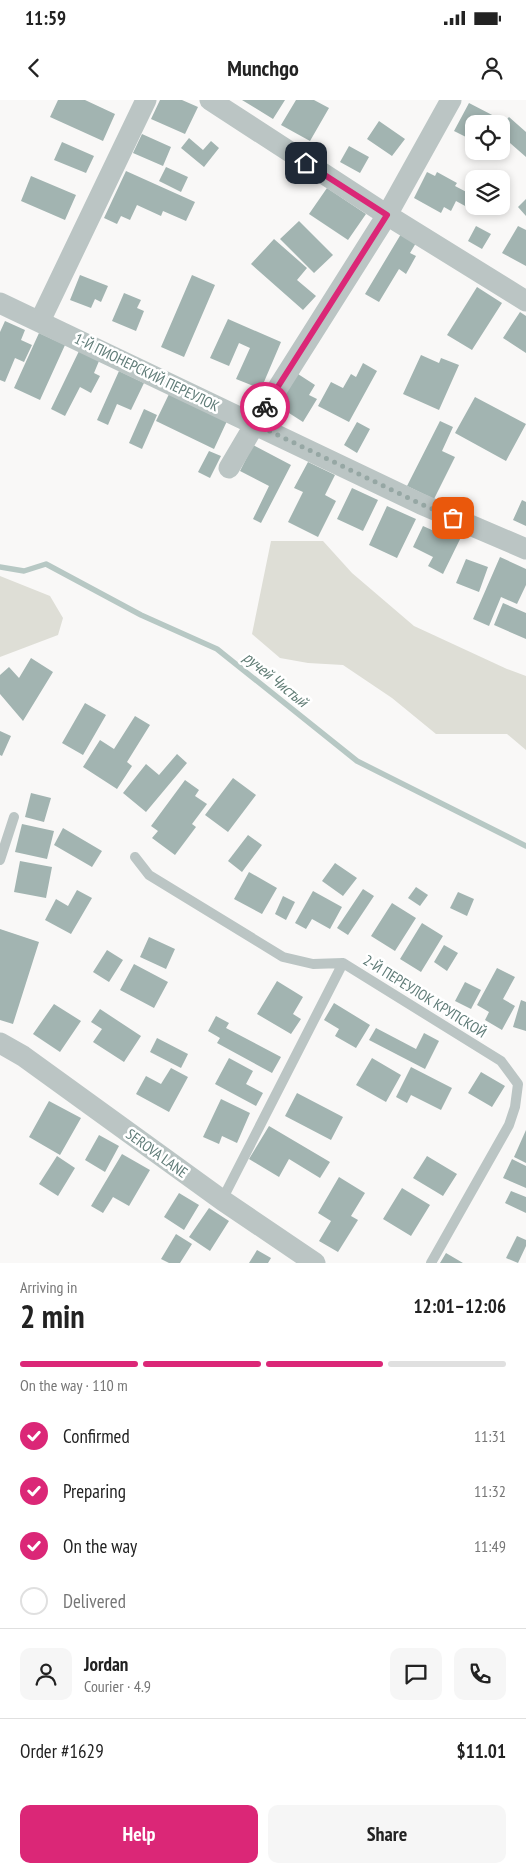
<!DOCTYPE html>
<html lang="en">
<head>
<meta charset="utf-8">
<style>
  body { margin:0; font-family:"PT Sans Narrow",sans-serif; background:#f6f6f6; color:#222; height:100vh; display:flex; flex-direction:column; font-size:19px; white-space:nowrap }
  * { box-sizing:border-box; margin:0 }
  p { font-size:16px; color:#767676 }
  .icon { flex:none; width:28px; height:28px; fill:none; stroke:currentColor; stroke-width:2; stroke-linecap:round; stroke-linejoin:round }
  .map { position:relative; height:1163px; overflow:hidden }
  .side { display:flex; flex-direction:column; background:#fff; flex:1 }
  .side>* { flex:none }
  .controls { position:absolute; left:465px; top:15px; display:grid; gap:10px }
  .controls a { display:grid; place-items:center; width:45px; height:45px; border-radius:10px; background:#fff; box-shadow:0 2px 8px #0003; font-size:25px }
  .pin { position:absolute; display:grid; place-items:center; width:42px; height:42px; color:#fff; margin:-21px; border-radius:10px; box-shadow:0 2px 8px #0006 }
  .courier { position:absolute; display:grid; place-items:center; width:50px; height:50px; margin:-25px; border:4px solid #db2777; border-radius:50%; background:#fff; color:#222; box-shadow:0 1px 6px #0007 }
  .summary em { font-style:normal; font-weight:700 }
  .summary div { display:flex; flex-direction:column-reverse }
  .summary { display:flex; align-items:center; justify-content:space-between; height:85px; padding:0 20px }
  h1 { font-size:32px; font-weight:700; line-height:38px }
  .bar { display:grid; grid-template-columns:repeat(4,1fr); gap:8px 5px; align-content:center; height:60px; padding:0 20px }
  .bar i { height:6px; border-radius:4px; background:#e0e0e0 }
  .bar .selected { background:#db2777 }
  .bar p { grid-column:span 4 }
  .line { display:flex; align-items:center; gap:12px; padding:0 20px; border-top:1px solid #e0e0e0 }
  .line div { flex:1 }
  .round { display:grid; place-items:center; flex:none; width:52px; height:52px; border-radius:10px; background:#f6f6f6 }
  ol { padding:0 20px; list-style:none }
  li { display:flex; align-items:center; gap:15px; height:55px }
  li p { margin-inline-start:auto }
  li .icon { padding:5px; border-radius:50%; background:#db2777; color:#fff; stroke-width:4 }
  li:last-child { color:#767676 }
  li i { width:28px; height:28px; border:2px solid #e0e0e0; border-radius:50% }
  .cta { display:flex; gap:10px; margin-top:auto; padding:10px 20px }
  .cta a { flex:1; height:58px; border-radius:10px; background:#db2777; color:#fff; font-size:20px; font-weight:700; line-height:58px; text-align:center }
  .cta a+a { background:#f6f6f6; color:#222 }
  .status { display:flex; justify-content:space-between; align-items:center; height:35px; padding:0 25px; background:#fff; direction:ltr }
  .status svg { height:14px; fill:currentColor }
  header { display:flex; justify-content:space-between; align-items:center; height:65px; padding:0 20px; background:#fff; font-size:22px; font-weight:700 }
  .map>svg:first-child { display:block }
</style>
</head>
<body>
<div class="status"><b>11:59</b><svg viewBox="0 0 49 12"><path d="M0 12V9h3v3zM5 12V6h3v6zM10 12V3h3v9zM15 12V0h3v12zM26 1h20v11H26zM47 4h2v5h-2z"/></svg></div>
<header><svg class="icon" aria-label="back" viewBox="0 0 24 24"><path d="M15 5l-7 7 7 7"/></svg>Munchgo<svg class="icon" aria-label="person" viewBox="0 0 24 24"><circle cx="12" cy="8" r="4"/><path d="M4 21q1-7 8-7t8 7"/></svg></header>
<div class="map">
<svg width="526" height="1163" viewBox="0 0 526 1163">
  <rect width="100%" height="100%" fill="#f9f8f7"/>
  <path fill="#deded6" d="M271 441H323L352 473 414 526 507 569 526 576V650L507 634H436L392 598 343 565 308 563 280 558 252 534Z
    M0 476 50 496 63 518 58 535 0 557Z"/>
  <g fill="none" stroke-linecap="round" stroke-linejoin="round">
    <path stroke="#b7c8c4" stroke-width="5.5" d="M0 467 24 471 46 464 141 515 217 549 357 661 526 746"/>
  </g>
  <path fill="#a2b4b1" d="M58 0H85L115 14 103 41 50 17Z
    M160 0H182L198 7 185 34 151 19Z
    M242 0H285L273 19Z
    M296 0H314L329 8 310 41 281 25Z
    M469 3 496 17 493 24H474V41L454 31Z
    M509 17 526 32V57L501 35V25Z
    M379 21 405 39 392 56 367 39Z
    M142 34 171 47 163 66 133 53Z
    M189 38 203 50 211 41 219 48 204 67 181 48Z
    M62 42 94 56 86 73 54 60Z
    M349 46 369 57 360 73 340 62Z
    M166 67 188 77 181 92 159 81Z
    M126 71 195 102 186 121 163 111 161 116 137 105 130 120 121 116 117 124 104 118Z
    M427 72 435 76 437 72 457 83 455 86 474 96V106H482L478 113 456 101 451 111 444 107 441 113 414 98Z
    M31 76 76 95 65 120 21 101Z
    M327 88 366 114 348 140 309 114Z
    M526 99V116L518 107Z
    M299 121 333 155 314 173 280 139Z
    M476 126 491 134 482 149 468 141Z
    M518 126 526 130V166L502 153Z
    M401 134 416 143 410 153 416 156 406 174 399 169 379 202 365 194Z
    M274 139 307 168 297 180 316 196 303 210 251 164Z
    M80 175 108 186 101 202 95 199 91 208 70 200Z
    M192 175 215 185 184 257 161 247Z
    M477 187 502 203 472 250 447 235Z
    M124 193 141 200 137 208 144 211 136 231 112 221Z
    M520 212 526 216V253L503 238Z
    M228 219 281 242 261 289 236 279 250 248 239 243 229 266 210 258Z
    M5 221 25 230 21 240 32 245 24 262 15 258 5 282 0 280V232Z
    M39 233 65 245 40 300 14 288Z
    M79 251 99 261 94 273 100 276 91 293 80 287 65 316 51 309Z
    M421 255 439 263 441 258 459 265 439 310 403 294Z
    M363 263 377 271 349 322 318 306 331 282 343 288 351 274 356 277Z
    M119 271 144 283 131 310 117 304 108 325 97 320Z
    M298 274 315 285 309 295 317 299 303 322 278 306Z
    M169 294 227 321 214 349 156 321Z
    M475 297 526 324 506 361 455 333Z
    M144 309 157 315 142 349 129 343Z
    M440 321 453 327 442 351 455 357 434 399 407 386Z
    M357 322 370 329 357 353 344 345Z
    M253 345 291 365 261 423 253 419 269 386 240 371Z
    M209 351 221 356 210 378 198 372Z
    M308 362 335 375 325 395 336 401 318 437 288 422 303 392 294 388Z
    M352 388 378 400 363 431 337 419Z
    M522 400 526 402V426L513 420Z
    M387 406 416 419 397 458 369 445Z
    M448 425 463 433 443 474 428 466 433 457 413 447 423 426 443 435Z
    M500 457 526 469V485L517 504 501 497 489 526 473 519Z
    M466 459 488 467 479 492 456 483Z
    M503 503 526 513V539L494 525Z
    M31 558 53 572 23 621 0 594V575L9 567 19 578Z
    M85 603 106 615 83 655 62 643Z
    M135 616 150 625 127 662 132 666 117 689 83 667 100 640 114 649Z
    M0 631 11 636 2 656 0 655Z
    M177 654 187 663 146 712 123 693 146 664 159 675Z
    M233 678 256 695 228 732 205 715Z
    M185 680 199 690 195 696 207 704 192 724 196 727 175 755 152 738 158 731 151 726Z
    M31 693 51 698 44 722 25 717Z
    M22 724 54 731 47 759 15 752Z
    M63 728 102 751 92 767 54 745Z
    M248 735 262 745 242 772 228 761Z
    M20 761 52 767 46 798 14 792Z
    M335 763 357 778 343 796 322 781Z
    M249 772 277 788 262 814 234 799Z
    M416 787 428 795 420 806 408 798Z
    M363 789 374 796 348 835 337 828Z
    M77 790 92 798 71 834 45 820 56 799 68 806Z
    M313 791 342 807 330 829 312 819 306 829 295 823Z
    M458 792 474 799 467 816 450 808Z
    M283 796 295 802 286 820 275 814Z
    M392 803 416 818 395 851 371 836Z
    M422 823 443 836 421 872 400 859Z
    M0 829 39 842 13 924 0 920Z
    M149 837 175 849 166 869 140 857Z
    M444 845 458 853 447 871 434 862Z
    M107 850 123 860 109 882 93 872Z
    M134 864 168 882 154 908 120 890Z
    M497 868 515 877 503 899 515 906 502 930 485 920 489 912 477 905Z
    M277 881 303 897 293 914 301 919 291 934 257 914Z
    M465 882 481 890 471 909 455 901Z
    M521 900 526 902V931L513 927Z
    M334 903 370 925 356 948 335 936 339 929 324 920Z
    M54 904 81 921 60 952 33 934Z
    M100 909 141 936 124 962 93 942 102 929 91 922Z
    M216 916 229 923 226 928 281 957 272 973 217 943 220 938 208 931Z
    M376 928 416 949 424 933 439 941 425 969 369 940Z
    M157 938 188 954 181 968 150 952Z
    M229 958 253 971 246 984 263 993 256 1006 215 984Z
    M372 958 401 975 386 1002 356 985Z
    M411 967 452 988 441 1010 411 995 407 1003 396 997Z
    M171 968 188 977 169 1012 136 994 146 976 161 984Z
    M481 972 505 986 492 1007 468 993Z
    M297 993 343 1017 331 1040 285 1016Z
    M221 999 250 1013 237 1043 222 1036 219 1044 203 1037Z
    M49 1001 81 1018 60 1055 29 1037Z
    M269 1026 330 1062 320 1078 289 1059 279 1077 249 1059Z
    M526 1030V1063L514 1057Z
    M99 1035 119 1046 105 1072 85 1060Z
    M122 1054 150 1070 129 1106 113 1097 103 1113 91 1106Z
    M57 1056 75 1068 58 1096 39 1084Z
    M427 1056 457 1074 443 1096 413 1078Z
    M512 1059 526 1066V1088L503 1078Z
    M339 1077 365 1093 351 1116 358 1120 338 1152 319 1141 331 1121 318 1113Z
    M402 1088 430 1105 411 1136 383 1119Z
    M511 1091 526 1097V1113L505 1103Z
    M179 1093 199 1105 184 1130 164 1117Z
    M209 1108 229 1121 210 1151 189 1137Z
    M176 1134 192 1144 180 1163H169L161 1159Z
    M517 1136 526 1140V1146L518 1163 506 1158Z
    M257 1150 271 1158 268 1163H249Z
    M446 1153 463 1163H440Z"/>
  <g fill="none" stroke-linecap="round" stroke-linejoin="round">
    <path stroke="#bbc5c4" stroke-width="10" d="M135 757 149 775 283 857 313 864 343 863 501 961 518 984 515 1007 509 1025 431 1163
      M0 760 14 717
      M222 1100 343 863"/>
    <path stroke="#bbc5c4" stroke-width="21" d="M210 0 387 115 526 201
      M0 203 421 404 526 449
      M40 221 146 0
      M229 368 255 324 387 115 451 0
      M0 943 23 956 222 1100 315 1163"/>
  </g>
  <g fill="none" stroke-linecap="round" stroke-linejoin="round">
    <path stroke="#96a7a4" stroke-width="5" stroke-dasharray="0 9" d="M265 307 255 324 421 404 453 418"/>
    <path stroke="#db2777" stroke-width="6" d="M265 307 387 115 306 63"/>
  </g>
  <g text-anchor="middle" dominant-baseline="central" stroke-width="5" stroke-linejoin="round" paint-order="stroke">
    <g font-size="15" fill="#607c78" stroke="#fff">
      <text transform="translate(147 272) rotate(26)">1-Й ПИОНЕРСКИЙ ПЕРЕУЛОК</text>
      <text transform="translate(425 896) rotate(32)">2-Й ПЕРЕУЛОК КРУПСКОЙ</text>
      <text transform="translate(157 1053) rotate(36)">SEROVA LANE</text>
    </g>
    <g font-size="16" font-style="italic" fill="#607c74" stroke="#fff">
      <text transform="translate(276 579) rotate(39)">ручей Чистый</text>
    </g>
  </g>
</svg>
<div class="controls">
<a><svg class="icon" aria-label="locate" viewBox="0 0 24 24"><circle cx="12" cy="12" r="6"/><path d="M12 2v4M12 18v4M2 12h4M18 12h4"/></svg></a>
<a><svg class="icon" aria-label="layers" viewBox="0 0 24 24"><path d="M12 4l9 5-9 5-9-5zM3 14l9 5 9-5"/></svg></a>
</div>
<div class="pin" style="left:453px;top:418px;background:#ea580c"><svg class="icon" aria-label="bag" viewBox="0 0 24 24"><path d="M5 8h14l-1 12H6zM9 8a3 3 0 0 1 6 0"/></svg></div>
<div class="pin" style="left:306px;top:63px;background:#1f2937"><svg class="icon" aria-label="home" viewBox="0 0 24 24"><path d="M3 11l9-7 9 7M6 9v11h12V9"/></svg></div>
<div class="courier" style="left:265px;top:307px"><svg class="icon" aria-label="bike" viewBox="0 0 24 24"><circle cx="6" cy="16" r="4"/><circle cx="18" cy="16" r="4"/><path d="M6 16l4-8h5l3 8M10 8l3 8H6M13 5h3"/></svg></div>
</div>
<section class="side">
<div class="summary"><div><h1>2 min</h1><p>Arriving in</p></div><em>12:01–12:06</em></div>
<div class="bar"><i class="selected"></i><i class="selected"></i><i class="selected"></i><i></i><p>On the way · 110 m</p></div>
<ol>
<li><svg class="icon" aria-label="check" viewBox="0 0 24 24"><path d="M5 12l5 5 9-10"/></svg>Confirmed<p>11:31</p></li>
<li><svg class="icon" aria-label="check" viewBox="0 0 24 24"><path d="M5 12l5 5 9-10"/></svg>Preparing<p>11:32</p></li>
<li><svg class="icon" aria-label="check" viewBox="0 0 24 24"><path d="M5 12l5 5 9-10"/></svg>On the way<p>11:49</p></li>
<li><i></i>Delivered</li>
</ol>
<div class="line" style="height:90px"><a class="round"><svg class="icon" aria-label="person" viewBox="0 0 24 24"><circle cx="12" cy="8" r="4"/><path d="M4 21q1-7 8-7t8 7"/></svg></a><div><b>Jordan</b><p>Courier · 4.9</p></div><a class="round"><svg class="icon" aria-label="chat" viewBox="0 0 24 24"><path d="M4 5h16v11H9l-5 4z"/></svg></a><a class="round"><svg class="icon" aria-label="phone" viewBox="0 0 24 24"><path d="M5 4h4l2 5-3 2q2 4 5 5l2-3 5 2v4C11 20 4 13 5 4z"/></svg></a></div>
<div class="line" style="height:65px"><div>Order #1629</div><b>$11.01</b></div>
<div class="cta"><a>Help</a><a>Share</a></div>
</section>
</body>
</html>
